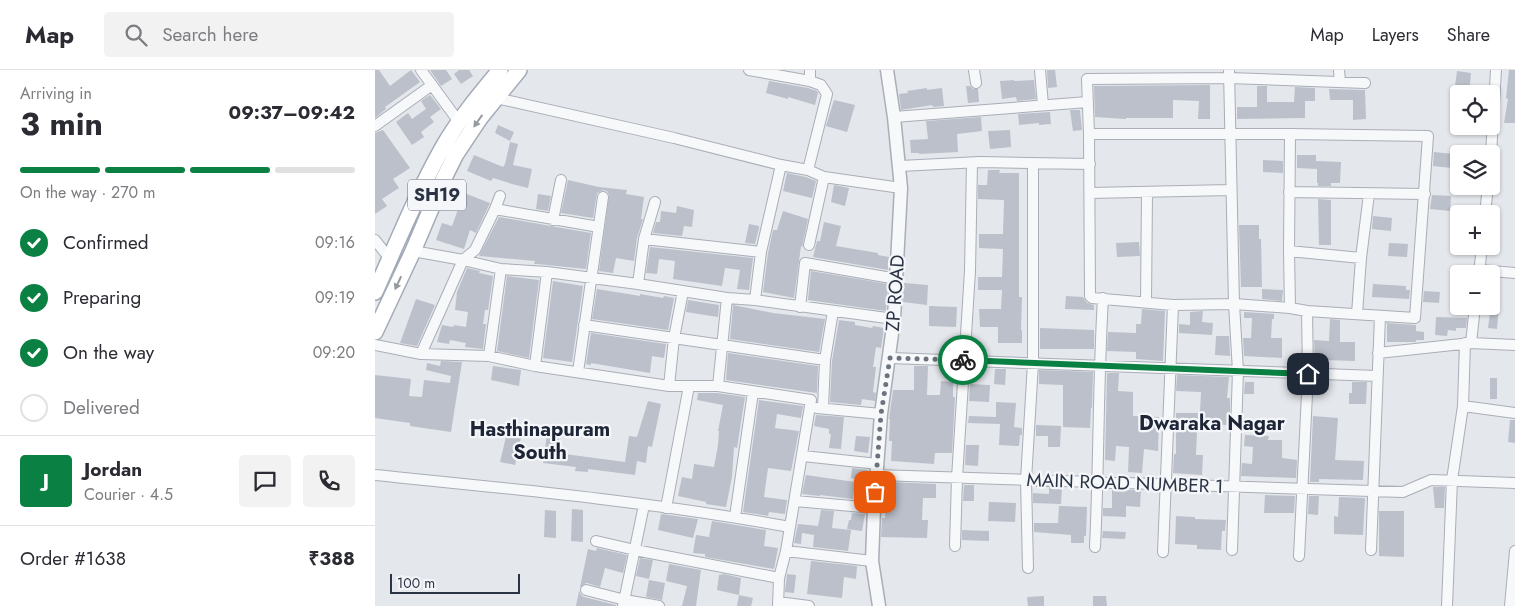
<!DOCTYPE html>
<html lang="en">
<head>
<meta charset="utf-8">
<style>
  body { margin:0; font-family:Jost,sans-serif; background:#f2f2f3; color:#2b2b33; height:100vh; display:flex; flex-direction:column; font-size:19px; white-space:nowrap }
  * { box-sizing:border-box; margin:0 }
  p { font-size:16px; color:#7c7c81 }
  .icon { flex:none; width:28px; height:28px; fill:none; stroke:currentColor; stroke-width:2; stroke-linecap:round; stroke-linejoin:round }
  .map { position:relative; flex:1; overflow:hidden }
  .sheet { display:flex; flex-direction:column; background:#fff; width:375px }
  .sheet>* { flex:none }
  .fabs { position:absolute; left:1075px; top:15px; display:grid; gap:10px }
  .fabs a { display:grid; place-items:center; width:50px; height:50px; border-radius:5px; background:#fff; box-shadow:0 1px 4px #0004; font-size:25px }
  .scale { position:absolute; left:15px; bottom:12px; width:130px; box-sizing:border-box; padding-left:5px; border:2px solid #2b3445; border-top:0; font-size:14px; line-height:18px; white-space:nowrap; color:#2b3445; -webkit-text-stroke:4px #f4f6f9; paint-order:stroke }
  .pin { position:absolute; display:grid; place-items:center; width:42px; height:42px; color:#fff; margin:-21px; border-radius:10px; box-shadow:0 2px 8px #0006 }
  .courier { position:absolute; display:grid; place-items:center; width:50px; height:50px; margin:-25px; border:4px solid #0b8043; border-radius:50%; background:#fff; color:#222; box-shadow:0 1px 6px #0007 }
  .head em { font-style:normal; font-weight:700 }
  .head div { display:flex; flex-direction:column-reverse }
  .head { display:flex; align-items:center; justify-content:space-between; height:85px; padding:0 20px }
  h1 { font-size:32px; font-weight:700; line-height:38px }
  .bar { display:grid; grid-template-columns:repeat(4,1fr); gap:8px 5px; align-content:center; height:60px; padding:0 20px }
  .bar i { height:6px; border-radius:4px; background:#e1e1e2 }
  .bar .selected { background:#0b8043 }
  .bar p { grid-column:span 4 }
  .line { display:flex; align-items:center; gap:12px; padding:0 20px; border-top:1px solid #e1e1e2 }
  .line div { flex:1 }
  .round { display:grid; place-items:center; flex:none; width:52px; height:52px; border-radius:5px; background:#f2f2f3 }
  ol { padding:0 20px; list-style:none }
  li { display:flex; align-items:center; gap:15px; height:55px }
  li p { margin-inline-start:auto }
  li .icon { padding:5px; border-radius:50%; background:#0b8043; color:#fff; stroke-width:4 }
  li:last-child { color:#7c7c81 }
  li i { width:28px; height:28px; border:2px solid #e1e1e2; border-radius:50% }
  header { display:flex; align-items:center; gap:30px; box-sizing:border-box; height:70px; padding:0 25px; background:#fff; border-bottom:1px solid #e1e1e2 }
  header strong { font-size:24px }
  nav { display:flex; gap:28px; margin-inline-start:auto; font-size:18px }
  .search { width:350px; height:45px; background:#f2f2f3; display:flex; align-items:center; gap:12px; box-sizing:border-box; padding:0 18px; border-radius:5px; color:#7c7c81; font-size:19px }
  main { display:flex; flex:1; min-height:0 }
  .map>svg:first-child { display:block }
</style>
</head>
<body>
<header>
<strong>Map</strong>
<div class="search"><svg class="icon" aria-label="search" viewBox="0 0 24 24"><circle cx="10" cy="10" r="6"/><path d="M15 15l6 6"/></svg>Search here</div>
<nav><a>Map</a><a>Layers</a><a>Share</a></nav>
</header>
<main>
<section class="sheet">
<div class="head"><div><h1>3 min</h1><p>Arriving in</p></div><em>09:37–09:42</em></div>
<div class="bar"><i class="selected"></i><i class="selected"></i><i class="selected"></i><i></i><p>On the way · 270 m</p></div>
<ol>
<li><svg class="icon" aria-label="check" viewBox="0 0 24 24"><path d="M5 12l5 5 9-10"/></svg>Confirmed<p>09:16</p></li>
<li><svg class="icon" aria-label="check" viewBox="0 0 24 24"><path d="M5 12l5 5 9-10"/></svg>Preparing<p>09:19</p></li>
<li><svg class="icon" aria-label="check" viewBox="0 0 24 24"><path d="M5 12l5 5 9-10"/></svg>On the way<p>09:20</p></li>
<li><i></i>Delivered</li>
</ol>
<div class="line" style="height:90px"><b class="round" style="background:#0b8043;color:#fff">J</b><div><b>Jordan</b><p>Courier · 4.5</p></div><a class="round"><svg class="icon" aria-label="chat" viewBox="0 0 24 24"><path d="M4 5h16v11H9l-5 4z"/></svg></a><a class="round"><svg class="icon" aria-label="phone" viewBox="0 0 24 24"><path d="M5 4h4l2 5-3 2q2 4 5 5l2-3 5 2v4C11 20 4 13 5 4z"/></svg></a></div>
<div class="line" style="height:65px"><div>Order #1638</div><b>₹388</b></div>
</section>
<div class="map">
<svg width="1140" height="536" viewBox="0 0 1140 536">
  <rect width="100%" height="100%" fill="#e4e7ec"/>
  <path fill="#bbc0ca" d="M0 0H4L15 16 36 0 45 12 10 37 11 39 0 48Z
    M55 0H71L77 9 66 16Z
    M84 0H94L98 6 86 14 79 4Z
    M672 0H680L682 17 673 18Z
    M1134 0H1140V53H1129L1133 29 1131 28Z
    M1082 1 1096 3 1094 24H1079Z
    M639 10V11L659 10 661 29 642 31 641 27 627 29 625 11Z
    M394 11 433 18 442 21 443 23 440 35 413 27V29L391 23Z
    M835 15V49H823L824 31 798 30V48H751V49L720 47 719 16Z
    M591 16H595L598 19H603L604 32 593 33Z
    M882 16H892V32H919L920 17 940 18V31H930V48L862 49V37H882Z
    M552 18V20L567 18 569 36 558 37 557 35 526 40 524 24 533 23 532 21Z
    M954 19 990 20 991 49 978 50V30H955Z
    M55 25 66 39 55 47 59 52 46 62 49 67 37 75 21 52 33 43 37 49 51 39 46 31Z
    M459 30 480 35 472 62 451 56Z
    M695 40H705L707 60 698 61Z
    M675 42 676 54 664 55V53L644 55 643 44Z
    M606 47 607 61 582 64 583 82 544 84V83H536L535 70 553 69 551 51Z
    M123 55 139 62 135 71 120 63Z
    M8 60 35 98 18 109 24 118 7 129 12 136 0 144V63Z
    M635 60 636 77 615 79 613 61Z
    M135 72 143 74 138 95 157 99 153 118 137 114 118 108 116 111 92 101 99 85 128 97 130 94Z
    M1059 82 1079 84 1077 98 1058 96Z
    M922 85H941V91L966 92 965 113H956V116H943V113H942V99L922 98Z
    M888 90 908 91V103L888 102Z
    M613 100H625L624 103H644V227H647L646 260H647V273H623V257H605L604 239H626L627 220H603V207H627L628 179 604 178V164H628L629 130 603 129V115H612Z
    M412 103 431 107 441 111 437 128 408 121Z
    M193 110 224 117 252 120 251 124 269 127 266 149H268L262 168 259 191 241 188 238 203 224 201 234 125 232 121 228 120 222 123 218 148 186 143Z
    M459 115 474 118 470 136 456 132Z
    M89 123 115 133 101 163 95 160 89 179 61 170 67 153 77 156Z
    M163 124 176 126 173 141 161 139Z
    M1057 125 1076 126 1075 141 1055 139Z
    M943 129 956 130V175H944Z
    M302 136 319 140 317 157 309 156 307 166 278 163 281 152H285L286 141 301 143Z
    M408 141 433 149 427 177 426 176 419 228 388 222 393 183 398 160H402Z
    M998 146 1017 148 1016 161 997 159Z
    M124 147 216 163 211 199 162 194H159L160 191 104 186Z
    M449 152 466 156 461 176 503 183V185L514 187 513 200 438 187 442 171H445Z
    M374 154 384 156V158L380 174 370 173Z
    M864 155H884V169H886L887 217H866Z
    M764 172 765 186 742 187 741 173Z
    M1014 173 1033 174 1032 187 1013 186Z
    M275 177 378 188 374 220 362 219 365 200 350 198 347 216 298 209 300 191 284 189 282 204 271 203Z
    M92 198 105 201 104 203 118 206 113 240H110L108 254H111L108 279 90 277 91 273 75 270 74 274 62 272 67 255 78 257 79 255 91 257 93 242 80 240 82 222Z
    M436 201 513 214 511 241 433 230Z
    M132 206 164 210 154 288 122 281Z
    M178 211 208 216 197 292 168 288Z
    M529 213 553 215 552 235 528 232Z
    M998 214 1031 216V220H1035L1034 229 997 227Z
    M222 219 253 224 265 226V224L288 228 289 226 299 228 293 260 217 249Z
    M887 219 908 220 907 231 887 229Z
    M1049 221 1065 222 1064 233 1048 232Z
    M691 226 708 227 712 233 719 235V240L690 239Z
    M41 229 60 235 42 276 25 273Z
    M313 230 344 235 343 247 311 242Z
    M358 235 398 243 450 249 444 282 355 269Z
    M1116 235 1124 236 1122 259 1113 258Z
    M554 236 582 237 581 257 554 256Z
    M767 239 790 241 788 291 761 289V282L732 281 733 262 761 263V254H766Z
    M828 241 827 252 838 253 837 265 804 263V254L815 255V242Z
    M869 242 899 244V249H897L896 268H907V288L869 286 868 268H876L877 248H869Z
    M1061 247 1092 248 1091 258H1081V261L1073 260 1072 266 1060 265Z
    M955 249 965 250V272H980V291L949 290V291H940L939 270 954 271Z
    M464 250 480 252V255L497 258 498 256 509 258 506 278 501 277 498 297H501L498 322 501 323 500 331 487 329 486 335 455 332 457 291Z
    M1012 253 1041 255V261L1049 262V270H1041V272H1012Z
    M665 258 719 260V279H665Z
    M216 263 291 274 289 288 277 286 275 303 216 293V295L211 294Z
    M841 266H854L855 286 840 285Z
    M353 283 443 296 442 323 351 310Z
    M66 291 87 292 76 362 35 356V353L0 348V305L36 309 34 326 47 327 49 310 75 313 76 306 51 300 52 293 65 296Z
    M118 296 146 300 144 316 116 310Z
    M539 296H553L552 325H565L566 311 578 312V327H580L577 383H560L559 394 516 391 517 371H514L515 349H514L518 320H539Z
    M620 299H631L630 315 619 314Z
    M664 300 718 302 717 338H716L715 358 688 357V315L664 314Z
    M732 303H744L743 321 758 322V346L784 347 783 381 769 379 767 403 753 402 754 377 741 376 740 391 730 390Z
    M802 305 854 307 852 328H855V343H853L852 355 824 354 823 362H822L821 385H828L827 405 798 403 799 384H801V343H825L826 322 801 321Z
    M1115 308H1122V329H1115Z
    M870 312H879V324H869Z
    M977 312H992L991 334H974V323H977Z
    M595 314 615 315 614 332 594 331Z
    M323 323H342L370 327 362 378 359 377 357 407 351 437 331 434V432L303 426 307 407 317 409 319 394 339 397 343 375 344 361H343L348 335 322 330Z
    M384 330 428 336 426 348 402 344 400 358 424 361 416 401 393 398 389 427 412 430 410 444 394 442 393 446 368 442Z
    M273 331 286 334 277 377 273 376 271 393 262 391 260 405 213 399V402L200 401 201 397 168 393 173 357 185 359 182 383 250 392 254 366 262 367Z
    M621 332 641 333 639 357 647 358V365H645L644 376 624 375 625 354 593 353 594 346 621 347Z
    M441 345 469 347 466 379 454 378 456 364H454V359L439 356Z
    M938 346 963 348 960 390 989 391 988 410 944 409V412H935Z
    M1135 350H1140V373L1133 372Z
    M134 354 148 358 140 395 125 392Z
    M661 355 686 356 685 377H673V366H661Z
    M870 365 894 366 893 370H907V388L922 390 921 408 866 406 867 393 877 394 878 377 869 376Z
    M481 366 495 367 493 383 479 381Z
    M591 375H604L603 396 590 395Z
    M477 398 493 400 492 411 476 408Z
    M431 405 480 412 478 429 445 425V426L427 424Z
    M512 412 561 414V428H548L547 450H553L552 468 506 467 507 448H510Z
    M589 415H599V431H588Z
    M674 417 687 418 686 434 658 433V423L674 424Z
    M1058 417H1070L1069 438H1060Z
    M737 420H766L765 437 751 436V447L728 446V438H737Z
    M890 425 920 426 919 443H889Z
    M934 426H944L943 445 933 444Z
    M964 427 990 428 988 465 959 464V446L963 447Z
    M614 432 641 433 640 452 613 451Z
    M684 436 712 437 711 466H709V473H696V465L659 462V453H683Z
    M197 439 208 440V472L196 471Z
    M170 440 181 441V468L169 467Z
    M446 440 459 441 457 458 476 460 473 481 438 477 439 465 427 463 426 474 419 473 423 454 443 456Z
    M1004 441H1029V487L1004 486Z
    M477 443 490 444 487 461 472 459 474 450H476Z
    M286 444 323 449 318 468 283 460Z
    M801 446 820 447V449L851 450 850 461H847L846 480 822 479V475L800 474Z
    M337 451 391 460 389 476 403 478 399 499 330 487V484L318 483 321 465 334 467Z
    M587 460 614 461V471L587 470Z
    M728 461 751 462 750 469 727 468Z
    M222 478 252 485 248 503 230 498 225 517 212 513 209 514 205 517 213 479 221 481Z
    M265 488 278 490 274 509 261 506Z
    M436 491 482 496 481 509 469 507 467 528 432 524Z
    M294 494 326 500 321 536H307L312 516 291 511Z
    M349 504 366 508 364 525 342 520 344 505Z
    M412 504 421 505 419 523 410 522Z
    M274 510 290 513 287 530 271 527Z
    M204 521 206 525 209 527 241 535V536H201Z
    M364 525 378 528 376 536H362Z
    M669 526V536H653L652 527Z
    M718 526H731L732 536H718Z"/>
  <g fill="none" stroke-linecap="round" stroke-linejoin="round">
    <defs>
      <path id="minor" d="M46 0 57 15
        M374 0 435 11 446 15 452 24 433 100
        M435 0V11
        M599 0 601 13
        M665 0 668 35
        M854 0 859 234 863 301 857 480
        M964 0 965 12
        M121 28 299 68 406 95 433 100 449 107 526 118
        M519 47 713 32
        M0 56 57 15 84 52
        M714 64H915L914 181
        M915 64 1053 66 1040 248 932 241 915 238 859 234 798 235 717 228 715 226 714 64 712 9 854 8 990 13
        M1116 84 1121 0
        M525 96 605 92 715 94
        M914 122 1050 124
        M715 123 856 120
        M125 126 120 139 224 157
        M1110 144 1113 116
        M178 150 186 110
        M269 169 386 182
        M0 170 15 189
        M434 175 449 107
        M38 181 88 190 126 199 172 202 263 214 352 228 380 230 519 249
        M1105 200 1140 203
        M1104 204 1107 176
        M263 214 269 169 280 132
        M380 230 386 182 406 95
        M771 232 772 122
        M425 237 430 193 522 209
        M915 238 914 181 986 188
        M982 244 986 188 994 124
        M209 255 450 290
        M1096 273 1140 275
        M0 275 46 284 114 286 160 296 294 316H343L436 330 411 481 404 508 403 536
        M1003 283 1096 273 1100 236
        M46 284 88 190 100 180 120 139
        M114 286 126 199
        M515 288 1002 306
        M160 296 172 202
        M203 302 228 127
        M294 316 299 268 308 221
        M343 316 352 228
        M1088 336 1140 343
        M442 338 506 344
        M448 338 450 290 458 241
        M428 386 503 394
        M0 405C139 419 278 432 415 457
        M501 405 1028 422 1056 410 1140 413
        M420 431 499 438
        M291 438 314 316
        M360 447 378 322
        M221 471 260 480 404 508
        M580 476 582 408 595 201 597 93
        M720 477C724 394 723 311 728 228
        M996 480 1005 246
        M411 481 497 491
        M788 482 798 235
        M924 486 933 304 932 241
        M653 498 651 410 658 293V94
        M211 520 250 530 284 536
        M403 532 434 536
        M248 536 269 435
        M1072 536 1077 410 1088 336 1090 273
        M1135 536 1140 481"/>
      <path id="tertiary" d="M504 536 497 491 499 438 506 344 519 249 526 118 519 47 512 0"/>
      <path id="primary" d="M0 222C22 173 42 123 68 77 84 49 105 24 125 0
        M0 262 38 181 69 108 81 84 105 48 144 0"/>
    </defs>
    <use href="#minor" stroke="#a9aeb7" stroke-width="12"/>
    <use href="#tertiary" stroke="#a9aeb7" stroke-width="15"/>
    <use href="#primary" stroke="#a3abb8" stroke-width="18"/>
    <use href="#minor" stroke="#f7f8fa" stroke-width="10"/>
    <use href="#tertiary" stroke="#f7f8fa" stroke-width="12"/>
    <use href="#primary" stroke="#fff" stroke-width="15"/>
  </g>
  <defs><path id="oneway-solid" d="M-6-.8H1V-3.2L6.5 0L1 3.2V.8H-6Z" transform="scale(1.25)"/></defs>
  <g fill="#959aa2">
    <use href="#oneway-solid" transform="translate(103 51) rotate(125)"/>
    <use href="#oneway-solid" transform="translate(23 213) rotate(115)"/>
  </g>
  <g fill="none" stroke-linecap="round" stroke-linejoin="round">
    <path stroke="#6c737f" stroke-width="5" stroke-dasharray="0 9" d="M500 422 506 344 515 288 588 290"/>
    <path stroke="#0b8043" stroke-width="6" d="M588 290 933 304"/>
  </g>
  <g text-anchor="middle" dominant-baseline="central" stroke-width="4.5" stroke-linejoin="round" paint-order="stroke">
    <rect fill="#f4f6f9" stroke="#676e7b" stroke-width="1" x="33" y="109.5" width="58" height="31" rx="4"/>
    <g font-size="18" font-weight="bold" fill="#2b3445">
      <text x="62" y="125">SH19</text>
    </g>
    <g font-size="19" fill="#2b3445" stroke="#f4f6f9">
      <text transform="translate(520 223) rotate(-86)">ZP ROAD</text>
      <text transform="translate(750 413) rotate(2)">MAIN ROAD NUMBER 1</text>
    </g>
    <g font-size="20" font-weight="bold" fill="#1d2536" stroke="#f4f6f9">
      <text x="837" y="353">Dwaraka Nagar</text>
      <text x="165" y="359">Hasthinapuram<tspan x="165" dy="23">South</tspan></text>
    </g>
  </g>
</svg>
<div class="fabs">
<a><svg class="icon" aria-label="locate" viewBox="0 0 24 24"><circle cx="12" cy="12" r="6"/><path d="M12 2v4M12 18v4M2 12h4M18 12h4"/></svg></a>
<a><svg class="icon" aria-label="layers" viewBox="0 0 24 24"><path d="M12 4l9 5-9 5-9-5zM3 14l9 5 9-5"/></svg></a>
<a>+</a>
<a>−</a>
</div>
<div class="scale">100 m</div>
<div class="pin" style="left:500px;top:422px;background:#ea580c"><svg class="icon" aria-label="bag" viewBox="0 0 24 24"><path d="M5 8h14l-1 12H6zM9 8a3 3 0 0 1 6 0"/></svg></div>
<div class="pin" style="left:933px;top:304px;background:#1f2937"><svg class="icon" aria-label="home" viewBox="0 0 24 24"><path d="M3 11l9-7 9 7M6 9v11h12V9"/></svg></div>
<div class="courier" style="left:588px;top:290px"><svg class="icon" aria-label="bike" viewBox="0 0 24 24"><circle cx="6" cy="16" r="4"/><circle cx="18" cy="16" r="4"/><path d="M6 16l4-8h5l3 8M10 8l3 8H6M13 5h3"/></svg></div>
</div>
</main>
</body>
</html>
